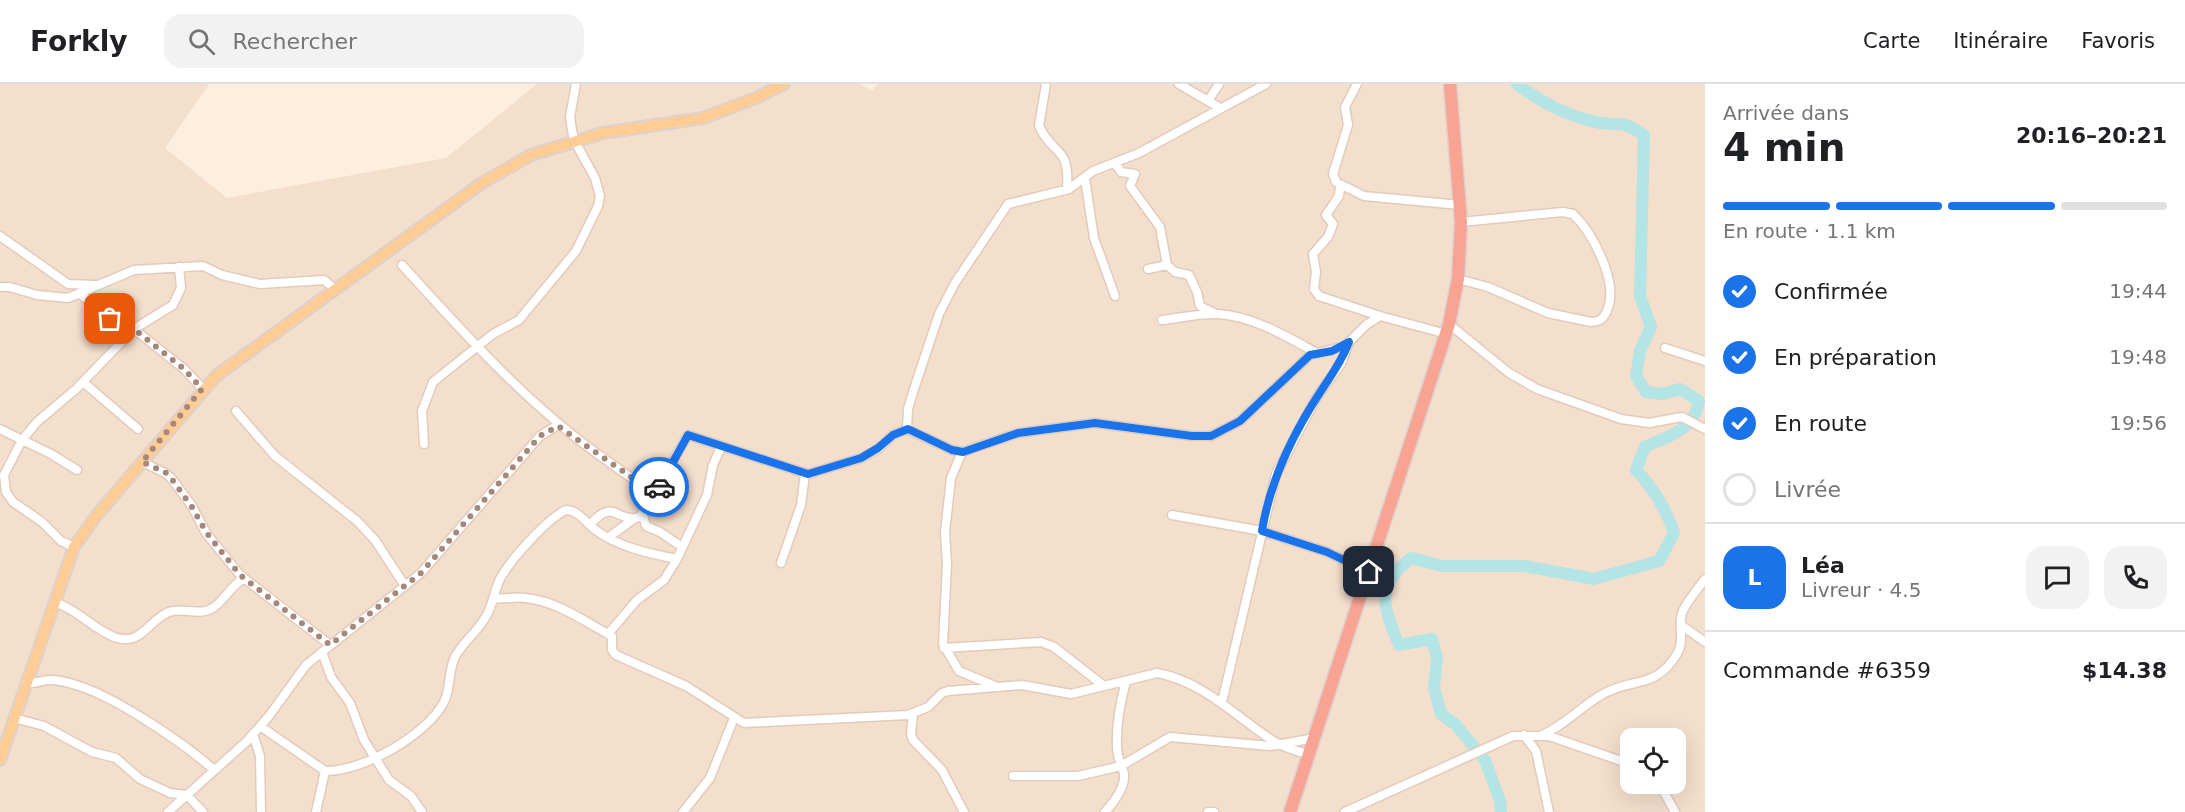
<!DOCTYPE html>
<html lang="fr">
<head>
<meta charset="utf-8">
<style>
  body { margin:0; font-family:"DejaVu Sans",sans-serif; background:#f2f2f2; color:#202124; height:100vh; display:flex; flex-direction:column; font-size:22px; white-space:nowrap }
  * { box-sizing:border-box; margin:0 }
  p { font-size:20px; color:#757577 }
  .icon { flex:none; width:33px; height:33px; fill:none; stroke:currentColor; stroke-width:2; stroke-linecap:round; stroke-linejoin:round }
  .map { position:relative; flex:1; overflow:hidden }
  .drawer { display:flex; flex-direction:column; background:#fff; width:480px }
  .drawer>* { flex:none }
  .controls { position:absolute; left:1620px; top:644px; display:grid; gap:12px }
  .controls a { display:grid; place-items:center; width:66px; height:66px; border-radius:12px; background:#fff; box-shadow:0 6px 24px #0002; font-size:30px }
  .pin { position:absolute; display:grid; place-items:center; width:51px; height:51px; color:#fff; margin:-26px; border-radius:12px; box-shadow:0 3px 9px #0006 }
  .courier { position:absolute; display:grid; place-items:center; width:60px; height:60px; margin:-30px; border:4px solid #1a73e8; border-radius:50%; background:#fff; color:#222; box-shadow:0 2px 8px #0007 }
  .headline em { font-style:normal; font-weight:800 }
  .headline div { display:flex; flex-direction:column-reverse }
  .headline { display:flex; align-items:center; justify-content:space-between; height:102px; padding:0 18px }
  h1 { font-size:39px; font-weight:800; line-height:45px }
  .bar { display:grid; grid-template-columns:repeat(4,1fr); gap:9px 6px; align-content:center; height:72px; padding:0 18px }
  .bar i { height:8px; border-radius:4px; background:#e0e0e0 }
  .bar .current { background:#1a73e8 }
  .bar p { grid-column:span 4 }
  .line { display:flex; align-items:center; gap:15px; padding:0 18px; border-top:2px solid #e0e0e0 }
  .line div { flex:1 }
  .round { display:grid; place-items:center; flex:none; width:63px; height:63px; border-radius:18px; background:#f2f2f2 }
  ol { padding:0 18px; list-style:none }
  li { display:flex; align-items:center; gap:18px; height:66px }
  li p { margin-inline-start:auto }
  li .icon { padding:6px; border-radius:50%; background:#1a73e8; color:#fff; stroke-width:4 }
  li:last-child { color:#757577 }
  li i { width:33px; height:33px; border:3px solid #e0e0e0; border-radius:50% }
  header { display:flex; align-items:center; gap:36px; box-sizing:border-box; height:84px; padding:0 30px; background:#fff; border-bottom:2px solid #e0e0e0 }
  header strong { font-size:28px }
  nav { display:flex; gap:33px; margin-inline-start:auto; font-size:21px }
  .search { width:420px; height:54px; background:#f2f2f2; display:flex; align-items:center; gap:15px; box-sizing:border-box; padding:0 21px; border-radius:18px; color:#757577; font-size:22px }
  main { display:flex; flex:1; min-height:0 }
  .map>svg:first-child { display:block }
</style>
</head>
<body>
<header>
<strong>Forkly</strong>
<div class="search"><svg class="icon" aria-label="search" viewBox="0 0 24 24"><circle cx="10" cy="10" r="6"/><path d="M15 15l6 6"/></svg>Rechercher</div>
<nav><a>Carte</a><a>Itinéraire</a><a>Favoris</a></nav>
</header>
<main>
<div class="map">
<svg width="1705" height="728" viewBox="0 0 1705 728">
  <rect width="100%" height="100%" fill="#fdeede"/>
  <path fill="#f4decc" fill-rule="evenodd" d="M0 0H209L165 64 227 114 446 74 537 0H860L872 7 878 0H1705V728H0ZM1630 654H1676V699H1630Z"/>
  <g fill="none" stroke-linecap="round" stroke-linejoin="round">
    <path stroke="#b3e4e6" stroke-width="12" d="M1501 728 1500 717 1485 676 1456 641 1441 630 1434 604 1437 574 1432 555 1399 561C1383 523 1375 502 1411 474L1442 482H1524L1594 495 1659 477 1674 449C1666 424 1654 405 1636 386L1645 363C1670 351 1694 347 1699 317L1680 305 1663 310 1646 308 1636 292 1640 267 1651 243 1640 212 1644 51C1618 33 1616 44 1591 37 1563 30 1540 18 1517 0"/>
    <defs>
      <path id="minor" d="M1046 0 1039 42C1053 73 1070 60 1067 105
        M1179 0 1220 24
        M1357 0 1345 23 1348 41 1333 90 1336 98 1364 112 1460 121
        M1208 17 1219 0
        M1115 79 1121 88 1135 90 1130 102 1160 143 1167 181
        M1085 95 1094 154 1115 212
        M1340 102 1339 112 1326 131 1333 140 1328 153 1313 170 1316 188 1314 205 1319 212 1380 232
        M0 152 68 200 95 201
        M402 181C464 249 524 317 599 371 618 384 635 399 657 407
        M1148 185 1167 181 1175 188 1189 191 1197 208 1200 222 1216 230
        M1458 195 1488 203 1548 229 1591 238C1601 238 1605 233 1608 224 1618 198 1593 149 1573 130L1563 128 1461 138
        M0 203H10L37 211 68 214 134 186 203 182 222 191 260 200 324 196 335 205
        M80 210 117 239 134 245 184 285 203 305
        M1162 236C1180 234 1200 229 1218 230 1252 232 1286 252 1315 268
        M1449 240 1509 289 1537 305 1621 335 1649 339 1682 333 1705 345
        M1665 264 1705 277
        M83 298 138 345
        M236 327 275 372 357 437 375 456 405 502
        M0 345 51 370 77 386
        M907 345 908 325 914 305 939 230 955 199 1008 120 1069 105 1093 87 1139 69 1266 0
        M424 360 422 327 433 298 493 250 519 236 576 167 598 122 600 112 595 94 574 56 572 46 570 33 576 0
        M962 368 951 394 945 448 947 480 943 560 959 587 995 602
        M142 378 165 389 171 394 192 422 206 449 240 491 330 561
        M643 431 646 442 660 448 682 463
        M1172 431 1262 447 1327 468 1369 488
        M590 441C614 412 617 440 640 433L688 351 808 390 861 374 878 365 893 351 907 345 952 366 962 368 1018 349 1095 339 1192 352H1211L1240 337 1310 271 1345 262 1366 241 1380 232 1447 250
        M609 453 635 434
        M74 463 61 457 42 438 13 418 6 408 4 391 22 356 37 338 76 305 134 245 173 221 181 204 179 183
        M781 479 801 421 805 390
        M494 514C505 516 515 512 526 514 559 518 583 537 612 552V566L616 571 686 602 744 639 908 631 928 623 942 609 948 607 1022 601 1071 610 1157 589C1203 597 1237 634 1275 658 1285 664 1298 667 1310 671
        M54 518C77 525 92 544 114 553 142 563 148 536 169 528 182 523 198 532 211 525 224 518 229 503 244 494
        M1681 541 1705 558
        M608 550 637 516 664 496 677 475 707 411 713 381 721 363
        M944 564 1041 558 1054 563 1104 602
        M322 568 331 593 350 619 364 656 389 696 411 712 422 728
        M26 598C35 601 40 596 49 596 58 596 67 598 76 601 114 612 184 659 214 686
        M1222 618 1276 390 1318 311 1341 280 1349 258
        M913 629 911 650 913 656 942 686 964 728
        M14 634 44 642 92 668 116 674 140 695 170 709 187 711 203 728
        M260 642 325 687C362 688 427 651 444 618 451 604 448 587 455 573 462 559 477 548 485 534 493 522 494 507 500 495 510 476 547 435 566 426 578 426 587 440 597 447 619 463 651 470 677 475
        M253 650 260 672 261 728
        M1524 651 1536 667 1549 728
        M1542 651C1566 641 1581 622 1603 610 1633 593 1655 606 1677 570 1685 558 1678 543 1682 529 1686 518 1698 505 1705 495
        M1013 692H1078L1121 682 1170 653 1270 662 1315 654
        M1659 699 1675 728
        M168 728 246 658 269 632 306 581 421 489 540 352 558 341
        M316 728 325 687
        M683 728 710 694 734 634
        M1105 728C1114 718 1128 700 1123 686 1120 677 1117 672 1117 663 1116 640 1120 619 1126 597
        M1208 728H1214
        M1345 728 1513 652H1549L1630 680"/>
      <path id="major" d="M0 676 74 463 96 432 216 292 482 99 531 71 603 49 703 34 756 14 784 0"/>
      <path id="highway" d="M1290 728 1449 240 1458 195 1461 138 1450 0"/>
    </defs>
    <use href="#minor" stroke="#e2cbbd" stroke-width="11"/>
    <use href="#major" stroke="#dbd2cf" stroke-width="14"/>
    <use href="#highway" stroke="#dbd2cf" stroke-width="15"/>
    <use href="#minor" stroke="#fff" stroke-width="8"/>
    <use href="#major" stroke="#fecc94" stroke-width="10"/>
    <use href="#highway" stroke="#f9a392" stroke-width="12"/>
  </g>
  <g fill="none" stroke-linecap="round" stroke-linejoin="round">
    <path stroke="#a3887b" stroke-width="6" stroke-dasharray="0 10.8" d="M110 235 134 245 184 285 202 305 142 378 165 388 171 394 192 423 206 448 240 491 330 561 421 489 540 352 558 342 644 402 657 407 659 403"/>
    <path stroke="#1a73e8" stroke-width="8" d="M659 403 688 351 808 390 861 374 878 364 893 351 908 345 952 366 963 368 1018 349 1095 339 1192 352H1211L1240 337 1310 271 1332 267 1349 258C1341 279 1330 293 1319 310 1291 353 1270 397 1262 447L1327 468 1369 488"/>
  </g>
</svg>
<div class="controls">
<a><svg class="icon" aria-label="locate" viewBox="0 0 24 24"><circle cx="12" cy="12" r="6"/><path d="M12 2v4M12 18v4M2 12h4M18 12h4"/></svg></a>
</div>
<div class="pin" style="left:110px;top:235px;background:#ea580c"><svg class="icon" aria-label="bag" viewBox="0 0 24 24"><path d="M5 8h14l-1 12H6zM9 8a3 3 0 0 1 6 0"/></svg></div>
<div class="pin" style="left:1369px;top:488px;background:#1f2937"><svg class="icon" aria-label="home" viewBox="0 0 24 24"><path d="M3 11l9-7 9 7M6 9v11h12V9"/></svg></div>
<div class="courier" style="left:659px;top:403px"><svg class="icon" aria-label="car" viewBox="0 0 24 24"><path d="M5 17H2v-5l4-1 3-4h7l3 4 3 1v5h-3M9 17h6M6 11h13"/><circle cx="7" cy="17" r="2"/><circle cx="17" cy="17" r="2"/></svg></div>
</div>
<section class="drawer">
<div class="headline"><div><h1>4 min</h1><p>Arrivée dans</p></div><em>20:16–20:21</em></div>
<div class="bar"><i class="current"></i><i class="current"></i><i class="current"></i><i></i><p>En route · 1.1 km</p></div>
<ol>
<li><svg class="icon" aria-label="check" viewBox="0 0 24 24"><path d="M5 12l5 5 9-10"/></svg>Confirmée<p>19:44</p></li>
<li><svg class="icon" aria-label="check" viewBox="0 0 24 24"><path d="M5 12l5 5 9-10"/></svg>En préparation<p>19:48</p></li>
<li><svg class="icon" aria-label="check" viewBox="0 0 24 24"><path d="M5 12l5 5 9-10"/></svg>En route<p>19:56</p></li>
<li><i></i>Livrée</li>
</ol>
<div class="line" style="height:108px"><b class="round" style="background:#1a73e8;color:#fff">L</b><div><b>Léa</b><p>Livreur · 4.5</p></div><a class="round"><svg class="icon" aria-label="chat" viewBox="0 0 24 24"><path d="M4 5h16v11H9l-5 4z"/></svg></a><a class="round"><svg class="icon" aria-label="phone" viewBox="0 0 24 24"><path d="M5 4h4l2 5-3 2q2 4 5 5l2-3 5 2v4C11 20 4 13 5 4z"/></svg></a></div>
<div class="line" style="height:78px"><div>Commande #6359</div><b>$14.38</b></div>
</section>
</main>
</body>
</html>
